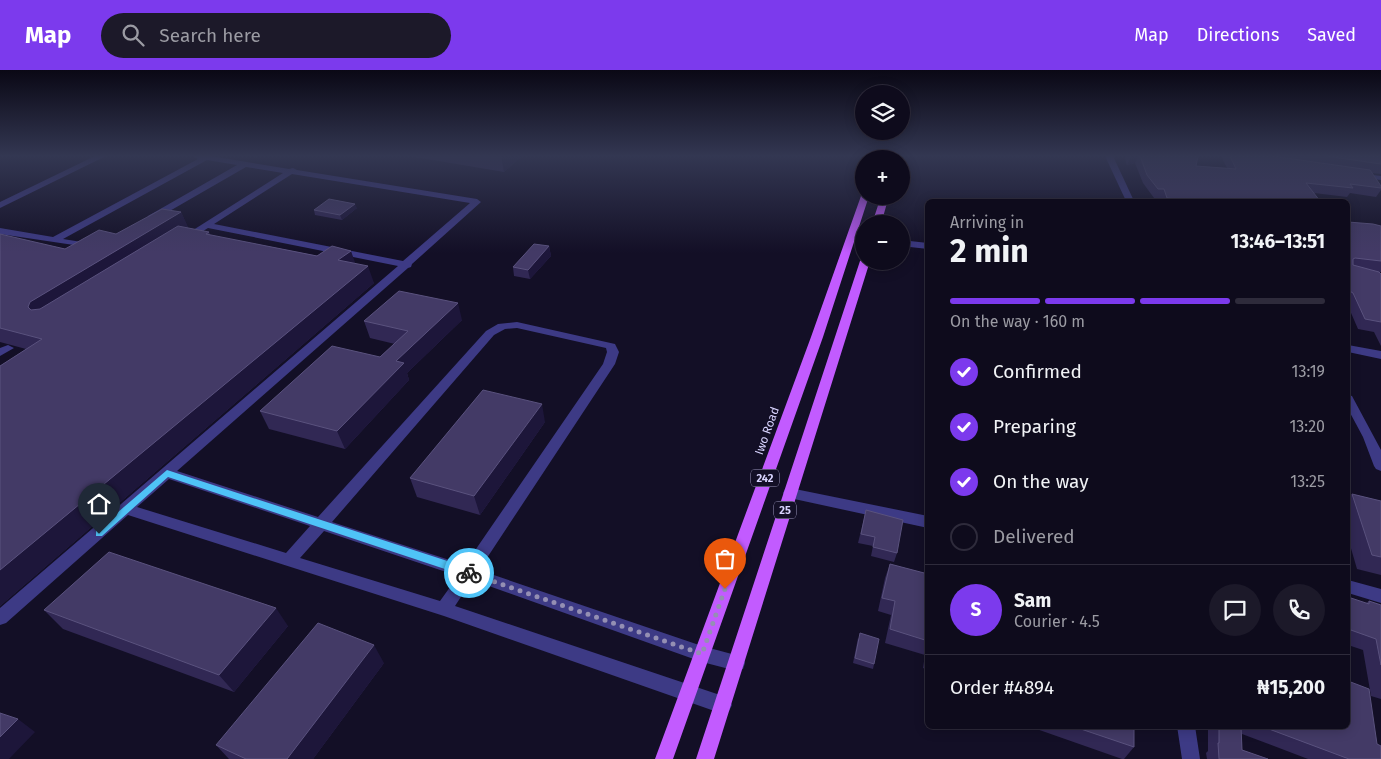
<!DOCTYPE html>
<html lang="en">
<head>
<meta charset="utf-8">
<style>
  body { margin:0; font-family:"Fira Sans",sans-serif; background:#1c1929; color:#f1f3f6; height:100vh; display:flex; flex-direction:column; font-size:19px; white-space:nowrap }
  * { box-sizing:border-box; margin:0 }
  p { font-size:16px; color:#9b9ba3 }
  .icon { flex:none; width:28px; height:28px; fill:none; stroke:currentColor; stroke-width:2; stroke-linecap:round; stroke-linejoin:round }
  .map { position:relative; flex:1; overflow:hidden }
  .drawer { position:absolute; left:925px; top:129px; width:425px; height:530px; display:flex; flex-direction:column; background:#0e0b1c; border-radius:8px; box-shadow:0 2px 12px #0003,0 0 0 1px #2e2b3b }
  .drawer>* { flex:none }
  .tools { position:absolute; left:855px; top:15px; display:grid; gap:10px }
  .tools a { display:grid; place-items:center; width:55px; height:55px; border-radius:50%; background:#0e0b1c; box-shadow:0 2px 12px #0003,0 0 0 1px #2e2b3b; font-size:25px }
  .pin { position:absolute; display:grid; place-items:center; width:42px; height:42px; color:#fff; margin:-51px -21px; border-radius:50% 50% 50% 0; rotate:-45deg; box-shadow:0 0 5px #0007 }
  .pin .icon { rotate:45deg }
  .courier { position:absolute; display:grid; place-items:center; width:50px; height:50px; margin:-25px; border:4px solid #4fc3f7; border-radius:50%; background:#fff; color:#222; box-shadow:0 1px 6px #0007 }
  .head em { font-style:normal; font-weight:700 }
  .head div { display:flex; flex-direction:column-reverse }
  .head { display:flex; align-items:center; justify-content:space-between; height:85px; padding:0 25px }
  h1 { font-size:32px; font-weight:700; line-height:38px }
  .bar { display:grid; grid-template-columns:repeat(4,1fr); gap:8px 5px; align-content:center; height:60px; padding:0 25px }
  .bar i { height:6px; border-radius:4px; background:#2e2b3b }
  .bar .on { background:#7c3aed }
  .bar p { grid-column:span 4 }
  .line { display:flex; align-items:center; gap:12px; padding:0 25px; border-top:1px solid #2e2b3b }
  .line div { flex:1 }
  .round { display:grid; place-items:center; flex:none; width:52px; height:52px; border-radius:26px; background:#1c1929 }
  ol { padding:0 25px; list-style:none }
  li { display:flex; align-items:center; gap:15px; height:55px }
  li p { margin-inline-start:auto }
  li .icon { padding:5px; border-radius:50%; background:#7c3aed; color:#fff; stroke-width:4 }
  li:last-child { color:#9b9ba3 }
  li i { width:28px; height:28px; border:2px solid #2e2b3b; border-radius:50% }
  header { display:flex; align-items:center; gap:30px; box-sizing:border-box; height:70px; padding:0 25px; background:#7c3aed; color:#fff }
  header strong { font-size:24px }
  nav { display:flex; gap:28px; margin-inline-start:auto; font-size:18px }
  .search { width:350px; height:45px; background:#1c1929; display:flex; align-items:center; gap:12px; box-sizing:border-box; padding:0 18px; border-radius:28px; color:#9b9ba3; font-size:19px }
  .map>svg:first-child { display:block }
</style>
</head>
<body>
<header>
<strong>Map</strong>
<div class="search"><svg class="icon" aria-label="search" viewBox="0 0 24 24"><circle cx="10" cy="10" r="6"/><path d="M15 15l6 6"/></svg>Search here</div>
<nav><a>Map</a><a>Directions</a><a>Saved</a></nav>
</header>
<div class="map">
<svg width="1381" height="689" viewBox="0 0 1381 689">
  <rect width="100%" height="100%" fill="#130f26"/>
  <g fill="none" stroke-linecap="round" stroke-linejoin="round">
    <path fill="#3d3a85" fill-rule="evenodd" d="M95 86H106L0 138V132Z
      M192 86H211L289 99 293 98 297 100 477 129 481 132 412 194 411 197 408 198 177 401 318 447 486 261 498 254 517 252 615 274 619 282 615 294 479 500 702 576 743 587 745 593 743 599 737 601 702 592 472 510 455 536 723 626 729 629 732 635 729 641 723 644 444 546 128 445 6 553 0 555V538L398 196 208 158 187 171H181L179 169 283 103 246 97 154 150H148V146L237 95 207 90 63 169 94 174V178L0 164V158L53 167 198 89ZM292 104 470 133 403 191 214 154ZM517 258 606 278 607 282 603 294 465 495 332 452 494 265 505 259ZM169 409 310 456 286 483 137 437ZM324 461 458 506 440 531 300 488Z
      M1105 86H1113L1134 131H1126Z
      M1356 103 1381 106V110L1356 107Z
      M901 170 928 173V179L901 176Z
      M8 275 14 278 0 286V278Z
      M1348 275 1381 281V289L1348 282Z
      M1348 325 1352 326 1381 380V401L1376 399 1374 396 1363 367 1348 339Z
      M790 418 928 446V458L785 427 783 423 785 419Z
      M1348 510 1381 519V533L1348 523Z
      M1177 656H1195L1200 689H1182Z"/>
    <path fill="#c25bff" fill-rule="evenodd" d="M875 86H883L882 89H874Z
      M894 86H902L901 89H893Z
      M864 124V126H869L823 267 673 689H655L811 267 861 126Z
      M881 126H889L881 154H872Z
      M864 188V191H870L714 689H696L860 191Z"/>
  </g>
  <path fill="#312854" d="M409 86H522L504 102Z
    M1125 86H1198L1196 96 1227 98 1221 86H1381V104L1371 103 1381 116V120L1376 127 1350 123 1347 127 1314 123 1320 131H1161L1160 129 1154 128 1143 113 1135 93 1127 95 1126 93Z
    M357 138 342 150 315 145 314 140Z
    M181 142 188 158 209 162 210 165 355 193 374 213 0 536V296L26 279 0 272V164L65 179 116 164Z
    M1348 152 1381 156V202H1379L1381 204V276L1374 262 1358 259 1348 236Z
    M549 176 551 186 530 209 514 206 513 197Z
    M462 250 407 303 409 310 345 379 269 359 260 341 380 287 395 274 370 268 364 251Z
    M545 352 480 445 417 427 410 408Z
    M1352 424 1381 431V505L1357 499 1348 468V429Z
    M866 440 897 483 894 492 871 486 873 476 858 473Z
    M890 494 928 504V600L923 598 925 585 885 573 891 545 878 541 885 508Z
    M1348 527 1366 533 1369 531 1381 535V629L1371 626 1363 580 1348 575Z
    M44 540 288 556 234 622 63 559Z
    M858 568 874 594 873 599 853 593Z
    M384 593 313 689H229L216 675Z
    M1028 656H1134V677L1124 689H1122Z
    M1208 656H1348L1377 674 1381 689H1308L1242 664V680L1268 689H1207L1206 683 1208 681Z"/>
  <path fill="#1d163a" d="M501 86H522L504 102Z
    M1133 86H1138L1135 93 1127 95 1131 87Z
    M355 134 357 138 342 150 340 145Z
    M181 142 189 159 41 255 28 237 30 232Z
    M549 176 551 186 530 209 528 200Z
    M351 181 357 198 338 190Z
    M368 196 374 213 0 536V500Z
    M458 233 462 250 407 303 409 310 345 379 337 361 396 291Z
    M542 334 545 352 480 445 474 426Z
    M276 538 288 556 234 622 219 605Z
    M374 575 384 593 313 689H287Z
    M18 649 35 662 9 689H0V667Z"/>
  <path fill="#433a66" stroke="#5a527e" d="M1140 86H1198L1196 96 1236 99 1230 86H1272L1370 100 1381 116V118L1350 114 1353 118 1306 113 1320 131H1192L1167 128 1164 119H1158L1147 105Z
    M1326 86H1381V94Z
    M329 129 355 134 340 145 314 140Z
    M162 139 181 142 30 232 28 237 31 240 40 239 178 156 209 162 206 164 317 186 332 176 351 181 338 190 368 196 0 500V296L42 269 0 258V164L65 179 99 160 116 164Z
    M1348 152 1373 154 1381 156V191L1355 188 1353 189V195L1379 202 1381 204V252L1365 249 1353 223 1348 220Z
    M534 174 549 176 528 200 513 197Z
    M399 221 458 233 396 291 404 293 337 361 260 341 332 276 380 287 408 261 364 251Z
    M483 320 542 334 474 426 410 408Z
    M1352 424 1381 431V487L1372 485Z
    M866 440 903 450 897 483 873 477 875 467 861 464Z
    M109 482 276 538 219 605 44 540Z
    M890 494 928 504V571L890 559 895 531 882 528Z
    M1348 527 1369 534V531L1381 535V595L1376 569 1348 559Z
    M318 553 374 575 287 689H246L216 675Z
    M860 563 879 569 874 594 855 588Z
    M1348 611 1369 619 1377 674 1381 676V689H1349L1261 656H1348Z
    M0 643 18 649 0 667Z
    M1072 656H1134V677Z
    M1219 656H1241L1242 680 1268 689H1219L1218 673H1219Z"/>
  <linearGradient id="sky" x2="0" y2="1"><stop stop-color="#0a0815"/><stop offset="0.47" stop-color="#333752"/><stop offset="1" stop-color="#333752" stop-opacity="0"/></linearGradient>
  <rect width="1381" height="183" fill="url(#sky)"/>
  <path fill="#4fc3f7" d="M167 400 469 498 474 503 469 507 168 407 102 466H96V461Z"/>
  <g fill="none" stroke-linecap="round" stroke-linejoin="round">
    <path stroke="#948fb3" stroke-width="5" stroke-dasharray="0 9" d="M469 503 702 584 725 519"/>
  </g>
  <g text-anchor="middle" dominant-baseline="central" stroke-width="4" stroke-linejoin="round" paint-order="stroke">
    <g fill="#130f26" stroke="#9e99be" stroke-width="1">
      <rect x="751" y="399.5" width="28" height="17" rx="4"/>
      <rect x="774" y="431.5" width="22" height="17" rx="4"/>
    </g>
    <g font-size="11" font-weight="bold" fill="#d9d4ff">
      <text x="765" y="408">242</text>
      <text x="785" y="440">25</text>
    </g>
    <g font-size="12" fill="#d9d4ff" stroke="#130f26">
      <text transform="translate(767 361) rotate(-70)">Iwo Road</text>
    </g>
  </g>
</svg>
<div class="tools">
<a><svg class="icon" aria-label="layers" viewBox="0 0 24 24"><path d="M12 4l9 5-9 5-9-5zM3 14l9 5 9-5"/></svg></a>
<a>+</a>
<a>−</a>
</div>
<div class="pin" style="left:725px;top:519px;background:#ea580c"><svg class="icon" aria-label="bag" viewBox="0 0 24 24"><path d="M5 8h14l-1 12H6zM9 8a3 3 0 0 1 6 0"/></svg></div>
<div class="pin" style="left:99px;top:464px;background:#1f2937"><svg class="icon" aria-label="home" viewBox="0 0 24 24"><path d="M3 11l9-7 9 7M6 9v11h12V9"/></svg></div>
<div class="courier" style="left:469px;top:503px"><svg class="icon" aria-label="bike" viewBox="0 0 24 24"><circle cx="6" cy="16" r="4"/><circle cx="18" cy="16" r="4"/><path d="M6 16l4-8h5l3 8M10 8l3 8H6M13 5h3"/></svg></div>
<section class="drawer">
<div class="head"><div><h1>2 min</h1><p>Arriving in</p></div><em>13:46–13:51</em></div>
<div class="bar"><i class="on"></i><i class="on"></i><i class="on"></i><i></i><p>On the way · 160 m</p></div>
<ol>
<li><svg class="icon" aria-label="check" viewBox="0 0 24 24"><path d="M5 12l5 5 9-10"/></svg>Confirmed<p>13:19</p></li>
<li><svg class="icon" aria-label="check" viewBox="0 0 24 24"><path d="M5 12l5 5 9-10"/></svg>Preparing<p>13:20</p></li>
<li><svg class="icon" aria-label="check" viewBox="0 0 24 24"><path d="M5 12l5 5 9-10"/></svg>On the way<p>13:25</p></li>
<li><i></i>Delivered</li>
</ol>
<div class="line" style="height:90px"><b class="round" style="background:#7c3aed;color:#fff">S</b><div><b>Sam</b><p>Courier · 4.5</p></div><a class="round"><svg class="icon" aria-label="chat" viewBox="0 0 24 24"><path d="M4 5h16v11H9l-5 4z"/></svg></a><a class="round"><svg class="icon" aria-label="phone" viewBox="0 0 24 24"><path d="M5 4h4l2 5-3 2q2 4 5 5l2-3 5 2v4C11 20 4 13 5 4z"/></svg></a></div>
<div class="line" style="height:65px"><div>Order #4894</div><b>₦15,200</b></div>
</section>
</div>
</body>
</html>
